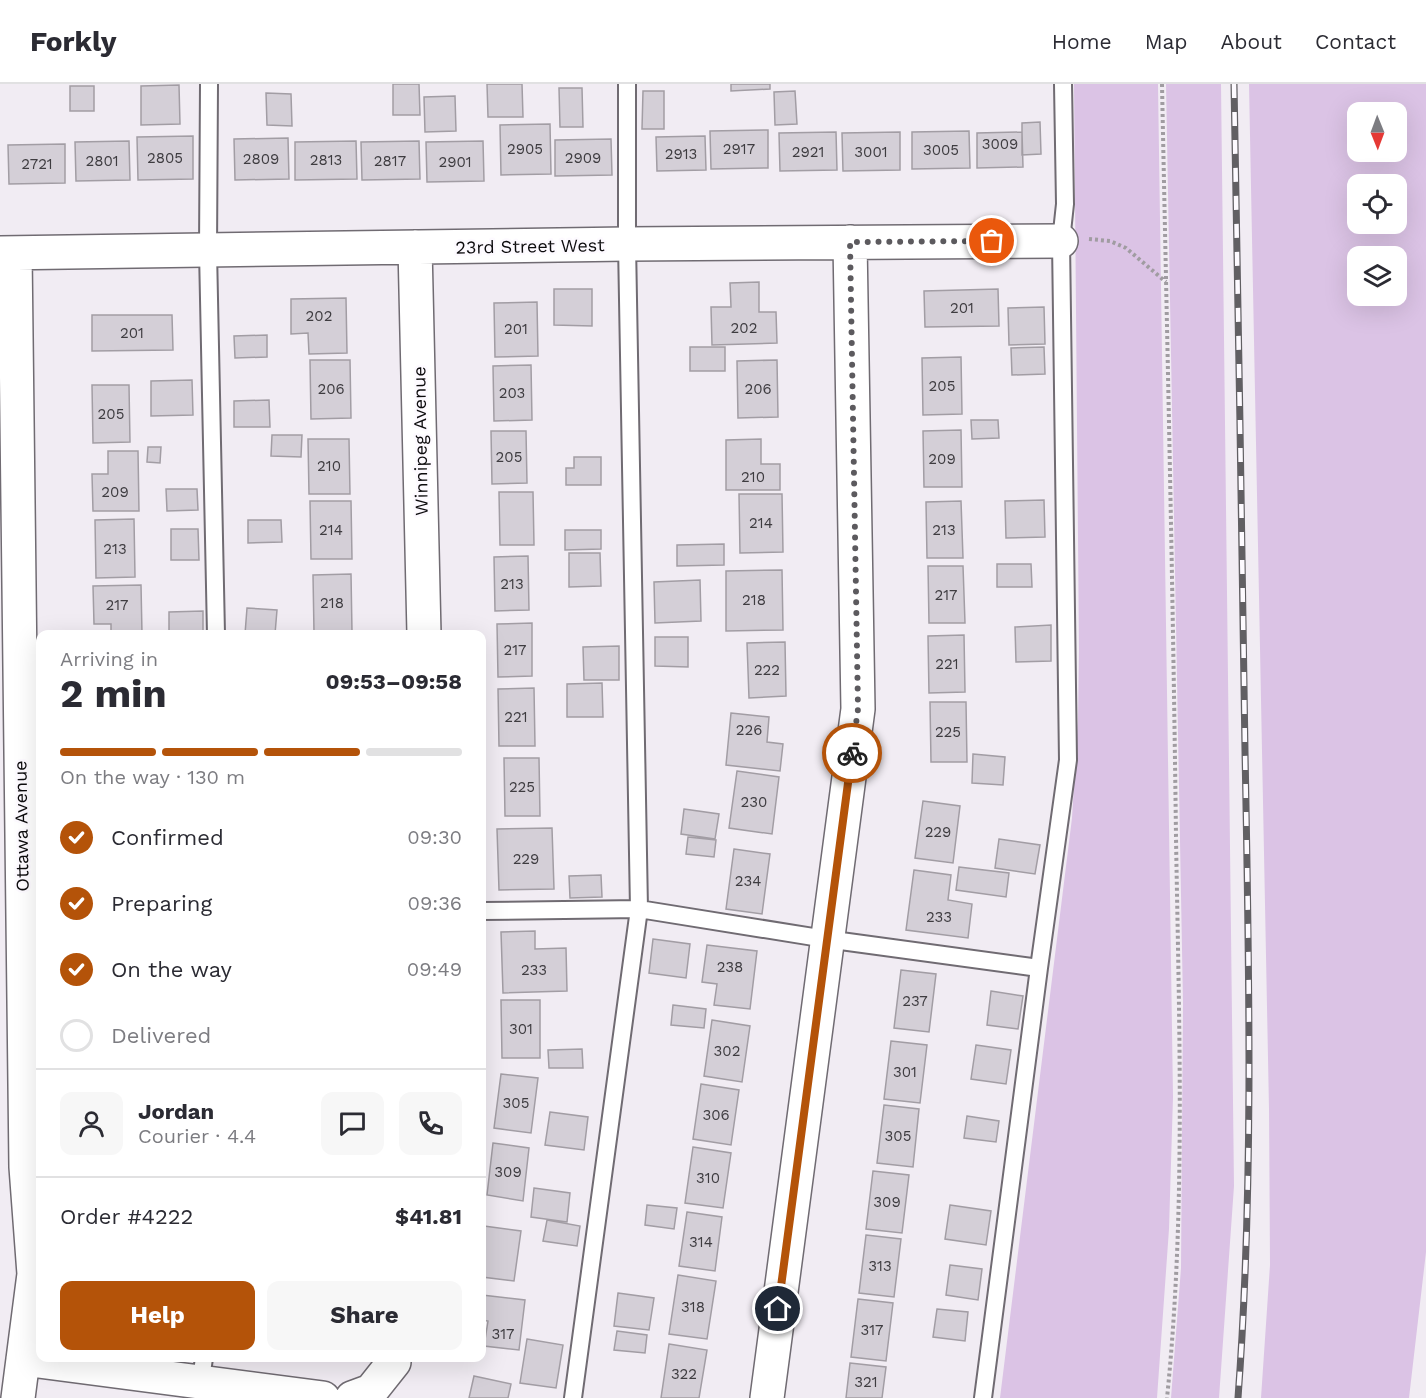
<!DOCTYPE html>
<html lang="en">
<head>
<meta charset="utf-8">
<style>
  body { margin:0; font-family:"Work Sans",sans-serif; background:#f7f7f7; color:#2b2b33; height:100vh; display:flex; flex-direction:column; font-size:22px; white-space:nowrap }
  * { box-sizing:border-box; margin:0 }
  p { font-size:20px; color:#7c7c81 }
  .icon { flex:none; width:33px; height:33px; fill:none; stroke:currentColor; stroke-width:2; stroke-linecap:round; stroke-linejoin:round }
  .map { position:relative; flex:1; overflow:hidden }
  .side { position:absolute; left:36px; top:546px; width:450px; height:732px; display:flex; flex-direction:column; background:#fff; border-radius:12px; box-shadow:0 6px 24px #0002 }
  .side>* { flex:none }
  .needle { width:39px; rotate:179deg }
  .controls { position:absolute; left:1347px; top:18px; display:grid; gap:12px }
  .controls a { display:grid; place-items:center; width:60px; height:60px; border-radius:12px; background:#fff; box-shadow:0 6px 24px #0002; font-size:30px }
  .pin { position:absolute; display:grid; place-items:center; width:51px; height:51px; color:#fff; margin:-26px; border:3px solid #fff; border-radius:50%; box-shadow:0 2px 6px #0007 }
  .courier { position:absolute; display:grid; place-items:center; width:60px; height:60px; margin:-30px; border:4px solid #b45309; border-radius:50%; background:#fff; color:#222; box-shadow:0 2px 8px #0007 }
  .summary em { font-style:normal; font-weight:700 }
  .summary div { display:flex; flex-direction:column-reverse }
  .summary { display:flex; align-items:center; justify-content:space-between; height:102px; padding:0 24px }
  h1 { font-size:39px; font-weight:700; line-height:45px }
  .bar { display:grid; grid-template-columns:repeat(4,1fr); gap:9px 6px; align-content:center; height:72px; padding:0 24px }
  .bar i { height:8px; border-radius:4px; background:#e1e1e2 }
  .bar .active { background:#b45309 }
  .bar p { grid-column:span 4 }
  .line { display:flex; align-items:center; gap:15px; padding:0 24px; border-top:2px solid #e1e1e2 }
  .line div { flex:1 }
  .round { display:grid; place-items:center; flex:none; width:63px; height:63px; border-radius:12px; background:#f7f7f7 }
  ol { padding:0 24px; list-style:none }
  li { display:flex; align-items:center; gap:18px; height:66px }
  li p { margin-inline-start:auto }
  li .icon { padding:6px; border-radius:50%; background:#b45309; color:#fff; stroke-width:4 }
  li:last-child { color:#7c7c81 }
  li i { width:33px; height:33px; border:3px solid #e1e1e2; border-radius:50% }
  .button { display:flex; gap:12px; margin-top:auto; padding:12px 24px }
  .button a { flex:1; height:69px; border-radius:12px; background:#b45309; color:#fff; font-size:24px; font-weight:700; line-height:69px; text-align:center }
  .button a+a { background:#f7f7f7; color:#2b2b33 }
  header { display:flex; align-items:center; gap:36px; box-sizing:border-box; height:84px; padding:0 30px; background:#fff; border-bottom:2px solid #e1e1e2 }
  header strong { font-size:28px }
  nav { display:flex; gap:33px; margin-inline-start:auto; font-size:21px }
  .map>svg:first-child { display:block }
</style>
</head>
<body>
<header>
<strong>Forkly</strong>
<nav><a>Home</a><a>Map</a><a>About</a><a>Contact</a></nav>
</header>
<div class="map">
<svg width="1426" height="1314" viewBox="0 0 1426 1314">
  <rect width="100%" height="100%" fill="#f1ecf3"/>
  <path fill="#dbc3e5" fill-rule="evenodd" d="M1074 0H1158L1173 1013 1169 1145 1157 1314H1000L1072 734 1078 636 1079 567Z
    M1166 0H1221L1234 1102 1219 1314H1171L1181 1184 1183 919Z
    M1249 0H1426V1168L1409 1314H1261L1270 1181 1269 1025ZM1358 28H1396V68H1358ZM1358 100H1396V140H1358ZM1396 172V212H1358V172Z"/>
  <path fill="#d4cfd7" stroke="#a29da4" stroke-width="1.5" d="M393 0H419L420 31H393Z
    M487 0H522L523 33H488Z
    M731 0H770V5L731 7Z
    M179 1 180 40 141 41V2Z
    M70 2H94V27H70Z
    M559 4H582L583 43H560Z
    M643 7H664V45H642Z
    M795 7 797 40 775 41 774 8Z
    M266 9 291 10 292 42 267 41Z
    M455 12 456 47 425 48 424 13Z
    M1040 38 1041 70 1022 71V39Z
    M550 40 551 90 501 91 500 41Z
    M768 46V84L711 85 710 47Z
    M969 47 970 84 912 85V48Z
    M836 48 837 86 780 87 779 49Z
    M900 48V86L843 87 842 49Z
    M1022 48 1023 83 977 84V49Z
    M193 52V95L138 96 137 53Z
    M705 52 706 86 657 87 656 53Z
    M288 54 289 95 235 96 234 55Z
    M611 55 612 91 555 92V56Z
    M129 57 130 96 76 97 75 58Z
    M356 57 357 95 295 96V58Z
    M419 57 420 95 362 96 361 58Z
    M483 57 484 97 427 98 426 58Z
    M65 60V99L9 100 8 61Z
    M759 198V228H776L777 259 712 261 711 223H731L730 199Z
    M554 205H592V242L554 241Z
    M998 205 999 242 925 243 924 207Z
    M346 214 347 269 309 270 308 249 291 250V215Z
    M537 218 538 272 495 273 494 219Z
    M1044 223 1045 260 1009 261 1008 224Z
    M92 231H172L173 266 92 267Z
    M267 251V273L235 274 234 252Z
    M690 263H725V287H690Z
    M1044 263 1045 290 1012 291 1011 264Z
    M961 273 962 330 923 331 922 274Z
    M310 276H350L351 334 311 335Z
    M777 276 778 333 738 334 737 277Z
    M531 281 532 336 494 337 493 282Z
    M192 296 193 331 151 332V297Z
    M92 301H129L130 358 93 359Z
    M269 316 270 343H234V317Z
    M971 336H998L999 354 972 355Z
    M961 346 962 403H924L923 347Z
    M491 347H526L527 399 492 400Z
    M272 351H302L301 373 271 372Z
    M308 355H349L350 410H309Z
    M761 355V380H780V406H726V356Z
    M148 363H161L160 379 147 378Z
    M108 367H138L139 427H93L92 390H108Z
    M574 373H601V401H566V384H574Z
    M166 405H197L198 426 167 427Z
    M499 408H533L534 461H500Z
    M739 410H782L783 468 740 469Z
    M1044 416 1045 453 1006 454 1005 417Z
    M310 417H351L352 475H311Z
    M961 417 963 474H927L926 418Z
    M134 435 135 493 96 494 95 436Z
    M248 436H281L282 458 248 459Z
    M171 445H198L199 476H171Z
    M565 446H601V465L565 466Z
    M724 460V481L677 482V461Z
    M569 469H600L601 502 569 503Z
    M528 472 529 526 495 527 494 473Z
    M997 480H1031L1032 503H997Z
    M928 482H963L965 539H929Z
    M782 486 783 546 726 547V487Z
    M351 490 352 548H314L313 491Z
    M700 496 701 537 655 539 654 498Z
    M141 501 142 550H111V540H94L93 502Z
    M247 524 277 526 275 550H245Z
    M203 527V550H169V528Z
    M532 539V592L498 593 497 540Z
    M1051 541V577L1016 578 1015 543Z
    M964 551 965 608 929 609 928 552Z
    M655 553H688V583L655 582Z
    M785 558 786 612 749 614 747 559Z
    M619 562V596H584L583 563Z
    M602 599 603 633H567V600Z
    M534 604 535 662H499L498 605Z
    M930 618H966L967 678H931Z
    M731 629 769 633 767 658 783 660 780 687 726 681Z
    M973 670 1005 673 1003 701 972 699Z
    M504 674H539L540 732H505Z
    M737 687 779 693 772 750 729 744Z
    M923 717 960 722 953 779 915 774Z
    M684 725 719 730 715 755 681 750Z
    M552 744 554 805 499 806 497 745Z
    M688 753 716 756 714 773 686 770Z
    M999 755 1040 761 1035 790 995 784Z
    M734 765 770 770 762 830 726 825Z
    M959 783 1009 789 1006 813 956 806Z
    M914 786 951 791 948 816 972 820 968 854 906 846Z
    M601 791 602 813 570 814 569 792Z
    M535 847V865L566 864 567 907 503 909 501 848Z
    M653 855 690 860 686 894 649 889Z
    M707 861 757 867 750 925 714 921 717 900 702 898Z
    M901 886 936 890 929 948 894 944Z
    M991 907 1023 912 1018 945 987 941Z
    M501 916H540V974H502Z
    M673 921 706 925 704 944 671 941Z
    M712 936 750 942 742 998 704 992Z
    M891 957 927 961 920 1019 884 1015Z
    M976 961 1011 966 1006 1000 971 995Z
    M582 965 583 984H549L548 966Z
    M501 990 538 994 531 1049 494 1044Z
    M701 1000 739 1006 731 1061 693 1055Z
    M884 1021 919 1025 913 1083 877 1079Z
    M550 1028 588 1033 584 1066 545 1061Z
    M967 1032 999 1037 996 1058 964 1054Z
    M493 1059 529 1064 523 1117 487 1111Z
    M693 1063 731 1069 723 1124 685 1119Z
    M873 1087 909 1091 902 1149 866 1145Z
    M534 1104 570 1109 567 1138 531 1133Z
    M647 1121 677 1124 674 1145 645 1141Z
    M950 1121 991 1127 986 1161 945 1155Z
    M687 1128 722 1133 715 1187 679 1182Z
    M547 1136 580 1142 577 1162 543 1157Z
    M484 1142 521 1147 514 1197 482 1193V1160Z
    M866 1151 901 1155 894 1213 859 1209Z
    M950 1181 982 1185 978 1216 946 1211Z
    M678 1191 716 1197 707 1255 669 1250Z
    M618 1209 654 1214 649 1246 614 1242Z
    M482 1211 525 1216 519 1266 484 1262 488 1237 482 1236Z
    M858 1215 893 1219 886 1277 851 1273Z
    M937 1225 968 1228 965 1257 933 1253Z
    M617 1247 647 1251 645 1269 614 1266Z
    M527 1255 563 1261 556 1304 520 1299Z
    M669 1260 707 1266 699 1314H661Z
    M850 1279 886 1283 882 1314H846Z
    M474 1292 511 1300 508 1314H469Z"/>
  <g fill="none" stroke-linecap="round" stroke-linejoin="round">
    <defs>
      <path id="lane" d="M209 0 208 167 216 550
        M482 827 639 825 826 855 1039 884
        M200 1302 204 1274
        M573 1314 639 825 627 160V0
        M983 1314 1039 884 1068 676 1061 157 1065 120 1063 0"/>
      <path id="street" d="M415 163 424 550
        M0 169 627 160 1061 157
        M15 169 26 1083 34 1190 18 1314
        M23 1275 323 1314
        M352 1314 371 1307 394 1278V1274
        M767 1314 858 625 850 158"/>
    </defs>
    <use href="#lane" stroke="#706b72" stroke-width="20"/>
    <use href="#street" stroke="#706b72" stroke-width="36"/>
    <path stroke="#a09ca1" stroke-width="4" stroke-dasharray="3 3" stroke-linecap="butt" d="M1162 0C1167 251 1173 502 1176 753 1179 940 1186 1128 1167 1314
      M1089 155 1110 157 1126 164 1166 198"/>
    <use href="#lane" stroke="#fff" stroke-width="16"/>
    <use href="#street" stroke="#fff" stroke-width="33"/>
    <defs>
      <path id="rail" d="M1234 0C1238 222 1242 445 1245 667 1249 883 1254 1098 1238 1314"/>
    </defs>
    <use href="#rail" stroke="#615f63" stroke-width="7"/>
    <use href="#rail" stroke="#fdfaff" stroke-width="4.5" stroke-dasharray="14" stroke-linecap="butt"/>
  </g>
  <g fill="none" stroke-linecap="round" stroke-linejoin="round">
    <path stroke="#5c5a5e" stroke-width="6" stroke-dasharray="0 10.8" d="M852 669 858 625 850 158 992 157"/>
    <path stroke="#b45309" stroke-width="8" d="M778 1225 852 669"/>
  </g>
  <g text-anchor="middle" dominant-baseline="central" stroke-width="5" stroke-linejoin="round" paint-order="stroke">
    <g font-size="15" fill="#3e3c40">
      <text x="1000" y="60">3009</text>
      <text x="525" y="65">2905</text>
      <text x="739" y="65">2917</text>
      <text x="941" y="66">3005</text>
      <text x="808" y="68">2921</text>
      <text x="871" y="68">3001</text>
      <text x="681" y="70">2913</text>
      <text x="165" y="74">2805</text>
      <text x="583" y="74">2909</text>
      <text x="261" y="75">2809</text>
      <text x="326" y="76">2813</text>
      <text x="102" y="77">2801</text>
      <text x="390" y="77">2817</text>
      <text x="455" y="78">2901</text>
      <text x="37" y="80">2721</text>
      <text x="962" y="224">201</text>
      <text x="319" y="232">202</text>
      <text x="744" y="244">202</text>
      <text x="516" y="245">201</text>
      <text x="132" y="249">201</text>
      <text x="942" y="302">205</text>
      <text x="331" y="305">206</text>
      <text x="758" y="305">206</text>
      <text x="512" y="309">203</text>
      <text x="111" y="330">205</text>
      <text x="509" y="373">205</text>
      <text x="942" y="375">209</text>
      <text x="329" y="382">210</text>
      <text x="753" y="393">210</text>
      <text x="115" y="408">209</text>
      <text x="761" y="439">214</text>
      <text x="331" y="446">214</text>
      <text x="944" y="446">213</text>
      <text x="115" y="465">213</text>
      <text x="512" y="500">213</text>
      <text x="946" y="511">217</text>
      <text x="754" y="516">218</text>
      <text x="332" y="519">218</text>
      <text x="117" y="521">217</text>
      <text x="515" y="566">217</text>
      <text x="947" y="580">221</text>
      <text x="767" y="586">222</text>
      <text x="516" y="633">221</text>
      <text x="749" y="646">226</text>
      <text x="948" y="648">225</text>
      <text x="522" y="703">225</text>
      <text x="754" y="718">230</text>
      <text x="938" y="748">229</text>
      <text x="526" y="775">229</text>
      <text x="748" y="797">234</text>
      <text x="939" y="833">233</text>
      <text x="730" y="883">238</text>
      <text x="534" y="886">233</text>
      <text x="915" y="917">237</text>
      <text x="521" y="945">301</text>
      <text x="727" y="967">302</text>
      <text x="905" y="988">301</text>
      <text x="516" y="1019">305</text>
      <text x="716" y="1031">306</text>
      <text x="898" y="1052">305</text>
      <text x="508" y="1088">309</text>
      <text x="708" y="1094">310</text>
      <text x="887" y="1118">309</text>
      <text x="701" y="1158">314</text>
      <text x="880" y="1182">313</text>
      <text x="693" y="1223">318</text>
      <text x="872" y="1246">317</text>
      <text x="503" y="1250">317</text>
      <text x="684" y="1290">322</text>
      <text x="866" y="1298">321</text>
    </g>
    <g font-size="18" fill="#0c0b0d" stroke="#fdfaff">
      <text transform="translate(530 162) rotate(-1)">23rd Street West</text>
      <text transform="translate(420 357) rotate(-91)">Winnipeg Avenue</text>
      <text transform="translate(21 742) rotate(-91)">Ottawa Avenue</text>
    </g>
  </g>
</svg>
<div class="controls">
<a><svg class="needle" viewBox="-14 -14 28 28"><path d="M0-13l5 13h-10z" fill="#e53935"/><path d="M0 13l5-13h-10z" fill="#7c7c81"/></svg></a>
<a><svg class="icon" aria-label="locate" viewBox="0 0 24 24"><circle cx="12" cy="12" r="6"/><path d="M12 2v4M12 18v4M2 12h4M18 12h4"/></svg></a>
<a><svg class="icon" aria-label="layers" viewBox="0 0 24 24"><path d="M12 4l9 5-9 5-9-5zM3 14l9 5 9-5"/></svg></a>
</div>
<div class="pin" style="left:992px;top:157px;background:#ea580c"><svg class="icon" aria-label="bag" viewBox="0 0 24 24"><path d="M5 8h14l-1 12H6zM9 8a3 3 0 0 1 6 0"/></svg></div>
<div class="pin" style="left:778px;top:1225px;background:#1f2937"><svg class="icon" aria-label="home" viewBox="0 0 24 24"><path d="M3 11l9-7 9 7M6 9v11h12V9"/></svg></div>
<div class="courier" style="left:852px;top:669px"><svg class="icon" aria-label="bike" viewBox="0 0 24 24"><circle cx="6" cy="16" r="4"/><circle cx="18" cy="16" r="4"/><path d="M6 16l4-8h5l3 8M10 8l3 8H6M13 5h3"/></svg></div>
<section class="side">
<div class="summary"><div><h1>2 min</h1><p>Arriving in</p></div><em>09:53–09:58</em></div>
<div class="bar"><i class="active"></i><i class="active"></i><i class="active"></i><i></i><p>On the way · 130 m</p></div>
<ol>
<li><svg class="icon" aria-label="check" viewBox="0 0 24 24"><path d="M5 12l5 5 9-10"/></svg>Confirmed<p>09:30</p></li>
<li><svg class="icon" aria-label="check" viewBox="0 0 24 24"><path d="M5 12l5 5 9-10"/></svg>Preparing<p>09:36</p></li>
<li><svg class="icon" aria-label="check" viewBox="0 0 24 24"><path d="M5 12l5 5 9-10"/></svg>On the way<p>09:49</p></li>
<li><i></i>Delivered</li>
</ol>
<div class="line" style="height:108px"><a class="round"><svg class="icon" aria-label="person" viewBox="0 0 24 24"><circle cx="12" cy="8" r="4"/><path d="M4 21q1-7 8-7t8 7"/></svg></a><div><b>Jordan</b><p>Courier · 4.4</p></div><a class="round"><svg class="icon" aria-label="chat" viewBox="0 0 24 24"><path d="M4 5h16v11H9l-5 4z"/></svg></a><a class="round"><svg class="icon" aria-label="phone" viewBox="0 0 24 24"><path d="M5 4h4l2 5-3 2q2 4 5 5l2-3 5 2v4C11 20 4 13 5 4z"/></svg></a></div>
<div class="line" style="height:78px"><div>Order #4222</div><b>$41.81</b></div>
<div class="button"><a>Help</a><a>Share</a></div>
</section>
</div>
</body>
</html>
